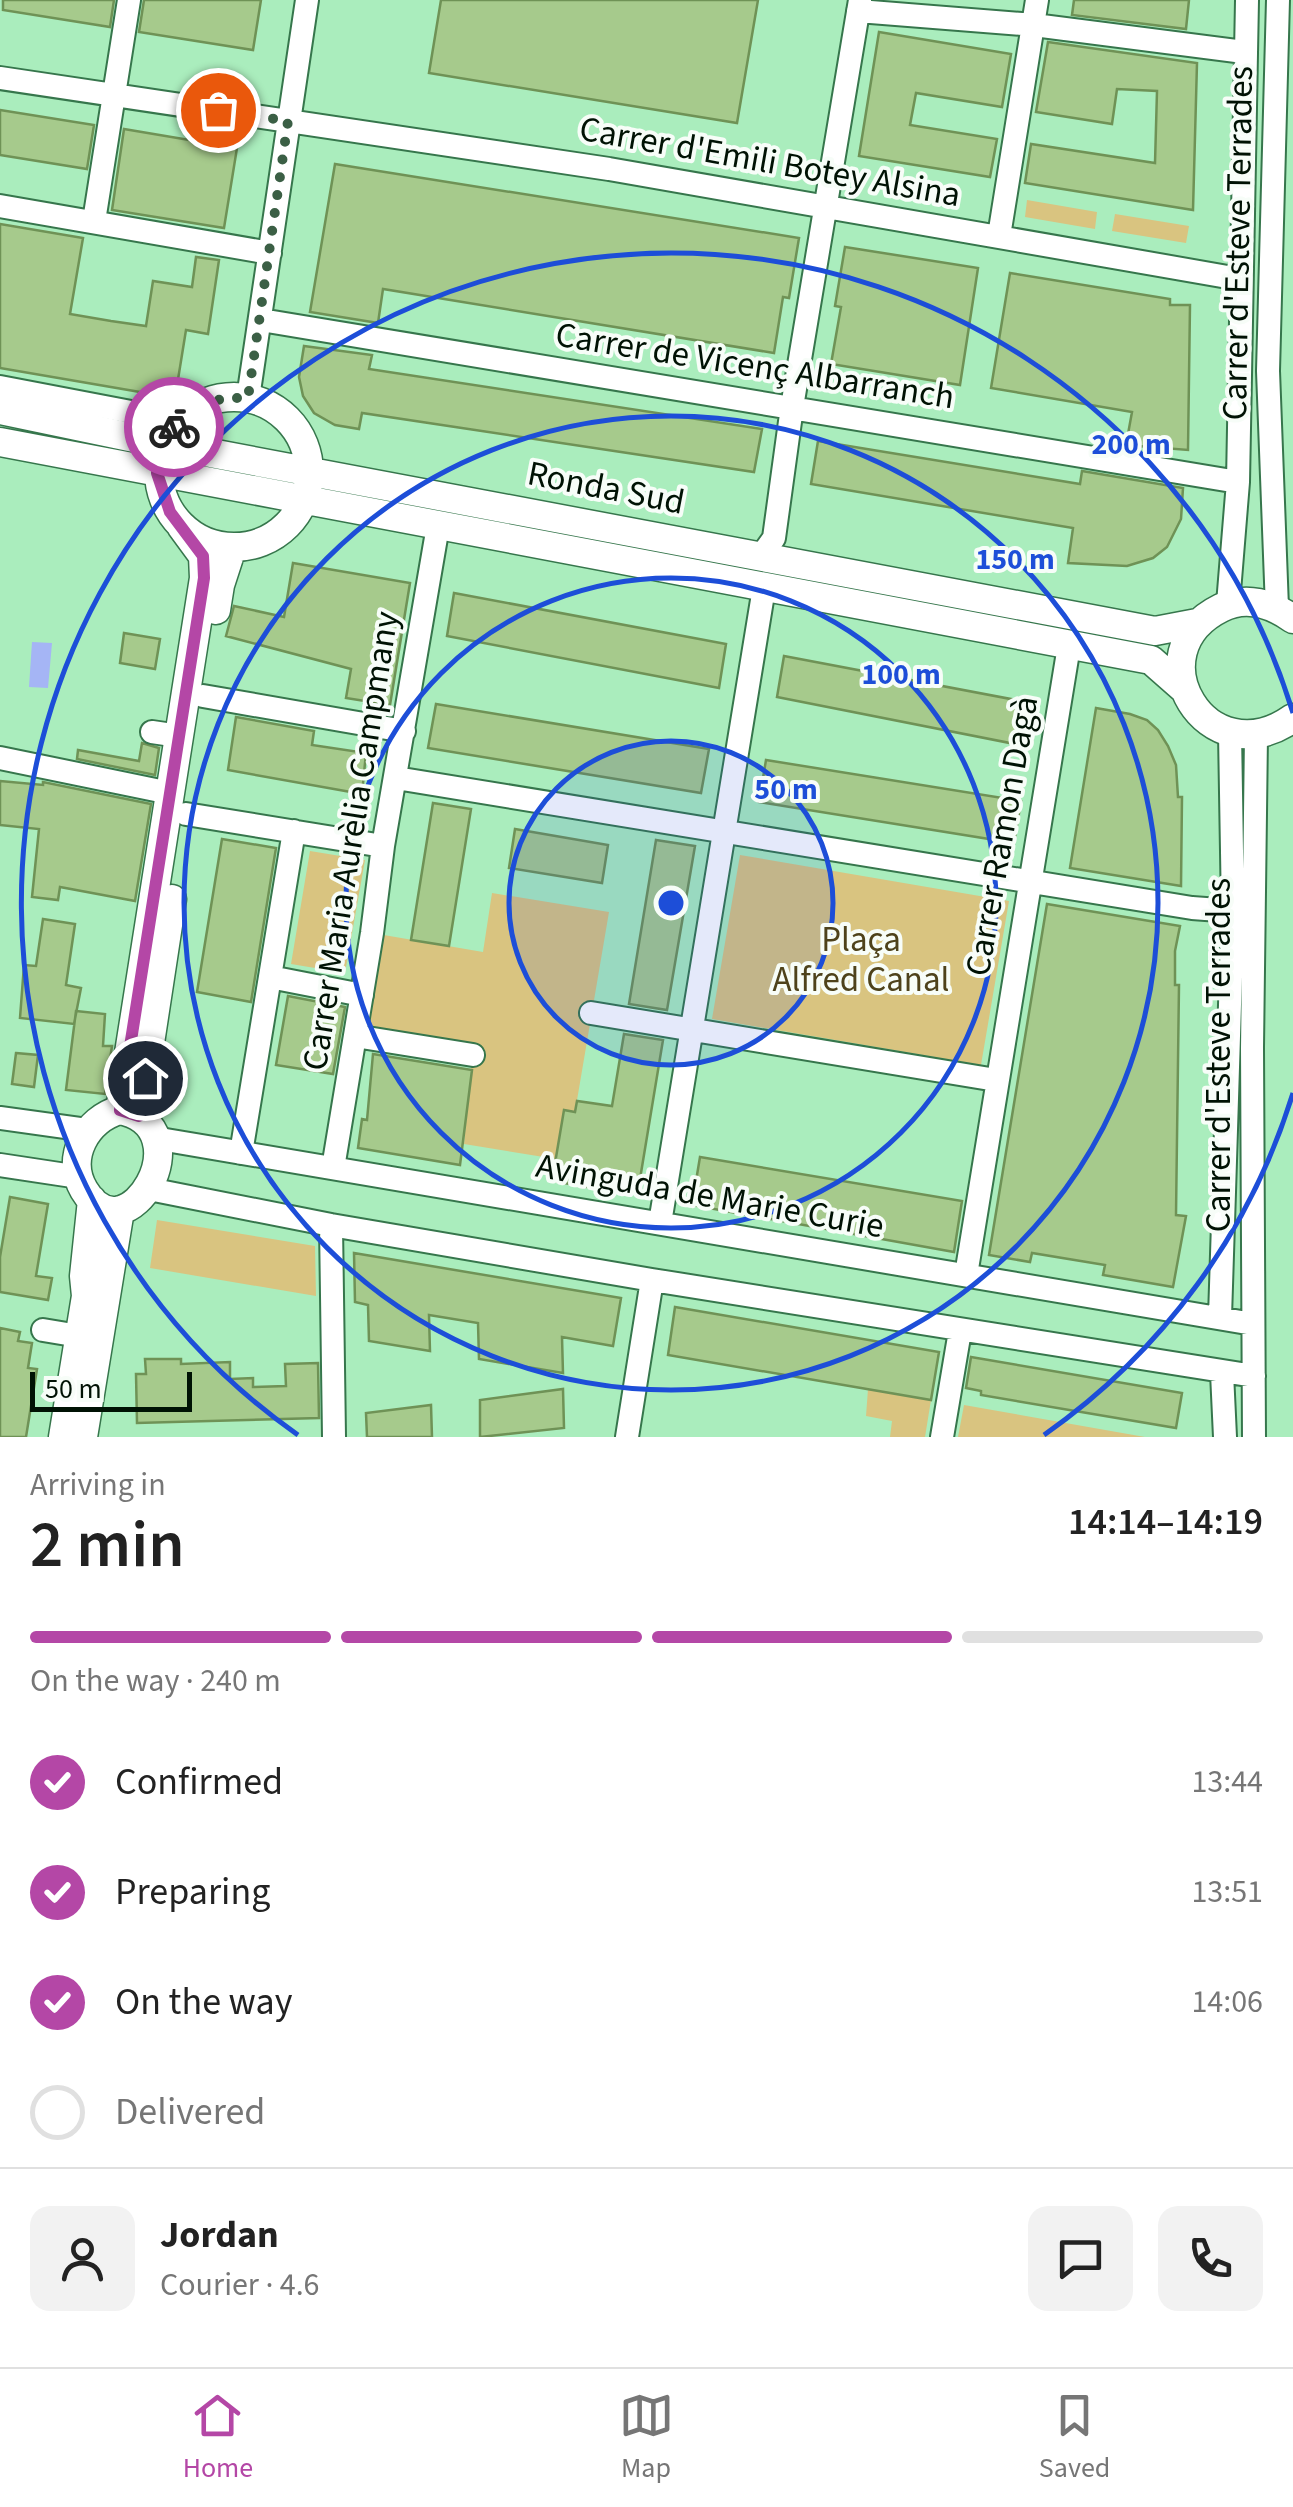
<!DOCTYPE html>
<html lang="en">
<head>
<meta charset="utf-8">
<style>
  body { margin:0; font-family:"Source Sans 3",sans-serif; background:#f2f2f2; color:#222; height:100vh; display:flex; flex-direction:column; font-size:38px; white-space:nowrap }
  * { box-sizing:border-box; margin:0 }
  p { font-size:32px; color:#767676 }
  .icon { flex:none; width:55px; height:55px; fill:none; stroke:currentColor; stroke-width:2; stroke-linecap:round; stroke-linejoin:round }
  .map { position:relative; height:1437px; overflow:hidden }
  .sheet { display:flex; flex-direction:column; background:#fff; flex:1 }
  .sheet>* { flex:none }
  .scale { position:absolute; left:30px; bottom:25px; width:162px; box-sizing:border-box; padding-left:10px; border:5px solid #001204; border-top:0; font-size:28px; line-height:35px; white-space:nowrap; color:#001204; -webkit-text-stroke:8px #f7fdf8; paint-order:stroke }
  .pin { position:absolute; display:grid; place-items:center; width:85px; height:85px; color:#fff; margin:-42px; border:5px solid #fff; border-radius:50%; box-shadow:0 2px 10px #0007 }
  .courier { position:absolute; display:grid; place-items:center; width:100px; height:100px; margin:-50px; border:8px solid #b447a6; border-radius:50%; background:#fff; color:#222; box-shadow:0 2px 12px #0007 }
  .overview em { font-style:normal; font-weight:600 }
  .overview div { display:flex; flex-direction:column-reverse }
  .overview { display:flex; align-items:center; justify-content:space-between; height:170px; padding:0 30px }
  h1 { font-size:65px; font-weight:600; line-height:75px }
  .bar { display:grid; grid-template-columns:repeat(4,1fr); gap:15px 10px; align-content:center; height:120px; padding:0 30px }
  .bar i { height:12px; border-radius:8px; background:#e0e0e0 }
  .bar .current { background:#b447a6 }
  .bar p { grid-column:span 4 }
  .line { display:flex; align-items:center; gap:25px; padding:0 30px; border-top:2px solid #e0e0e0 }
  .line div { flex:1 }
  .round { display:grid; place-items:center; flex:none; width:105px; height:105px; border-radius:20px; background:#f2f2f2 }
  ol { padding:0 30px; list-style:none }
  li { display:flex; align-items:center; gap:30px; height:110px }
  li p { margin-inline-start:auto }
  li .icon { padding:10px; border-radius:50%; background:#b447a6; color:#fff; stroke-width:4 }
  li:last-child { color:#767676 }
  li i { width:55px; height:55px; border:5px solid #e0e0e0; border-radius:50% }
  .dock { display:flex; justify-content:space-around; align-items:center; height:140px; border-top:2px solid #e0e0e0; background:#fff; font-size:28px; color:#767676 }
  .dock a { display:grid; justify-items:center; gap:5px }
  .dock .current { color:#b447a6 }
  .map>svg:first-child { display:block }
</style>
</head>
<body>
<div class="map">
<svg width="1293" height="1437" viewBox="0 0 1293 1437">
  <rect width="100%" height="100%" fill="#aaedbd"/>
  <path fill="#d9c480" d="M1027 200 1097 212 1095 229 1025 217Z
    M1115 214 1189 226 1186 243 1112 231Z
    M310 851 365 860 345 973 291 964Z
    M740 855 1009 901 981 1065 712 1019Z
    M492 893 609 912 575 1112 564 1111 556 1159 464 1144 473 1046 356 1028 372 933 483 952Z
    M157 1220 315 1246 316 1296 150 1268Z
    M868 1389 931 1400 925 1437H890L892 1421 866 1416Z
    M964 1405 1145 1437H958Z"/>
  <path fill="#a5b5f5" d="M32 642 52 643 48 688 29 687Z"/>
  <path fill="#a6ca8c" stroke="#6f9256" stroke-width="2.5" d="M3 0H114L110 27 3 10Z
    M144 0H261L253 50 139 32Z
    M441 0H758L737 123 429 73Z
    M1074 0H1189L1186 29 1072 15Z
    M879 32 1011 54 1002 107 916 93 910 125 997 139 990 177 859 156Z
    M1048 42 1197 63 1193 210 1025 183 1031 144 1155 163 1157 91 1117 89 1112 124 1036 112Z
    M0 110 94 125 87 169 0 155Z
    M124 129 237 148 224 228 112 210Z
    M335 164 799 238 789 298 783 297 774 353 383 289 378 323 310 312Z
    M0 224 83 238 70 314 111 321 146 326 153 281 192 287 196 257 219 260 208 334 186 330 175 398 0 368Z
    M845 247 978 268 960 385 831 364 841 307 835 306Z
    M1010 273 1170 299V305H1190L1188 450 1126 445 1132 412 991 388Z
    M304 346 372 355 369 369 762 429 754 472 362 413 359 429 335 425 314 413 303 396 299 377Z
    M818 441 1080 484 1082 471 1183 488 1181 519 1167 547 1153 558 1127 566 1068 563 1073 528 811 484Z
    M293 563 410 583 390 705 346 698 351 669 226 636 234 606 284 617Z
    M454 593 726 644 719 688 447 636Z
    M124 633 160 639 155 669 120 663Z
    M784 656 1037 704 1030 747 777 697Z
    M436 704 709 749 701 793 428 748Z
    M1096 708 1130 714 1147 720 1158 730 1168 746 1176 765 1178 797H1182L1181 886 1070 868Z
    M236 717 314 731 312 745 366 753 362 794 228 770Z
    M142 743 159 748 155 775 77 759 78 750 139 761Z
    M766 760 1021 801 1014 843 759 802Z
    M0 781 43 785V782L151 804 135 901 60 887 58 900 32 897 39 829 0 825Z
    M433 803 471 809 449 946 411 940Z
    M515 829 608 845 602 883 509 868Z
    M222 839 276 848 251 1002 197 992Z
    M656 840 695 846 667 1010 629 1004Z
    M1047 904 1180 926 1175 951V985H1179L1176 1215 1186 1216 1173 1287 1103 1275 1105 1265 1032 1253 1030 1262 989 1255Z
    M43 919 75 924 66 985 81 988 74 1024 20 1018 24 965 36 966Z
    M288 996 345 1007 333 1074 276 1065Z
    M76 1011 105 1014 103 1046H112L105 1094 66 1090Z
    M624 1034 663 1040 639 1185 624 1183 623 1193 552 1181 564 1110 575 1112 577 1101 612 1106Z
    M16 1053 38 1055 34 1087 12 1084Z
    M373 1054 472 1070 460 1165 358 1148 362 1119 367 1120Z
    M700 1157 962 1201 954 1252 692 1205Z
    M10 1197 48 1204 36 1276 52 1278 48 1300 0 1292V1257Z
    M354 1253 621 1298 613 1346 562 1337 563 1373 479 1359 478 1323 429 1315 430 1351 369 1341 368 1305 355 1302Z
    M675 1307 939 1352 931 1400 668 1355Z
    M0 1328 20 1332 18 1341 32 1343 28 1368 37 1369 26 1437H0Z
    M971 1357 1182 1393 1176 1428 981 1395V1391L966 1388Z
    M145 1359H181V1364L230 1362V1379L253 1378V1387L286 1386 285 1364 318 1363 319 1418 137 1423 136 1374H146Z
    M563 1389 564 1428 480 1437V1400Z
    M431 1405 432 1437H367L366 1413Z"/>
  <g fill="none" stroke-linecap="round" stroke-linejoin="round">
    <defs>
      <path id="minor" d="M858 11 1034 25 1244 52
        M0 78 609 169 1239 279
        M0 206 270 253
        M94 221 129 0
        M999 236 1037 0
        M261 320 1238 482
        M0 387 178 421
        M248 398 307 0
        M761 556 774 538 792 407 860 0
        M1228 604 1238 482 1247 0
        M1277 608 1268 371 1278 0
        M203 696 404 731
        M152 732 179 736
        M0 758 170 793
        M396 778 1192 908 1233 911
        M186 814 383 846
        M270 977 362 995
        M591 1013 996 1080
        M355 1036 473 1055
        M0 1118 87 1130
        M154 1138 1253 1324
        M241 1153 294 831
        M0 1165 79 1177
        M333 1168 372 933 383 846 438 526
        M149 1189 331 1225 652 1280 1254 1376
        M660 1223 764 588
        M331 1225 334 1437
        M966 1275 1069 646
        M1220 1317 1233 911 1230 733
        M43 1330 79 1336
        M1222 1373 1225 1437
        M627 1437 652 1280
        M942 1437 960 1331
        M1254 1437 1252 1048 1256 735"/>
      <path id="major" d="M159 472a75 75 0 1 1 150 0a75 75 0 1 1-150 0Z
        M0 410 163 444 1155 631 1197 623
        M0 442 1151 660 1184 689
        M216 610 220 585 232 548
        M1293 619C1272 604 1246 595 1221 608 1132 652 1207 779 1293 718
        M120 1110 204 578 203 556 181 526
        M120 1110C205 1127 127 1262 84 1190 65 1158 86 1119 120 1110Z
        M139 1115 172 899
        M63 1437 86 1296 84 1276 92 1200
        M83 1437 120 1210"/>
    </defs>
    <use href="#minor" stroke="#36764c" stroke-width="26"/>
    <use href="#major" stroke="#36764c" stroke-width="31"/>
    <use href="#minor" stroke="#fff" stroke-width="22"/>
    <use href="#major" stroke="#fff" stroke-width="28"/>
  </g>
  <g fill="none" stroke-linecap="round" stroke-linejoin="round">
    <path stroke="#3b5f45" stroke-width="10" stroke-dasharray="0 18" d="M174 427C193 402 219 397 248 398L288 121 218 110"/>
    <path stroke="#b447a6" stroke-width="12" d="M145 1078 139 1116 120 1110 204 578 203 556 170 512 157 473 164 444 174 427"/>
  </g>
  <circle cx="671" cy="903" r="162" fill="#1d4ed8" fill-opacity=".12"/>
  <g fill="none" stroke="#1d4ed8" stroke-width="5">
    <circle cx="671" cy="903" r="162"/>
    <circle cx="671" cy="903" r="325"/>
    <circle cx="671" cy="903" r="487"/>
    <path d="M1293 1093A650 650 0 0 1 1044 1435M298 1435A650 650 0 1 1 1293 713"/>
  </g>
  <g text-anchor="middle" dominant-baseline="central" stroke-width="8" stroke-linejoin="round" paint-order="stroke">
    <g font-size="35" fill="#001204" stroke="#f7fdf8">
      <text transform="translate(770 162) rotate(10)">Carrer d'Emili Botey Alsina</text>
      <text transform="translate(1238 243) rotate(-89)">Carrer d'Esteve Terrades</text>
      <text transform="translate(755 366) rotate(9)">Carrer de Vicenç Albarranch</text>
      <text transform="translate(606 488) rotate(11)">Ronda Sud</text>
      <text transform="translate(1002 836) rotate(-80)">Carrer Ramon Dagà</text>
      <text transform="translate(351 841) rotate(-81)">Carrer Maria Aurèlia Campmany</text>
      <text transform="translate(1219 1055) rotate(-90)">Carrer d'Esteve Terrades</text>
      <text transform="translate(710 1196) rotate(10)">Avinguda de Marie Curie</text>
    </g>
    <g font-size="35" fill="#4e421b" stroke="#f7fdf8">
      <text x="861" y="940">Plaça<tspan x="861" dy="40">Alfred Canal</tspan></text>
    </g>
  </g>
  <circle cx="671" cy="903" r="15" fill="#1d4ed8" stroke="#f7fdf8" stroke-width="5"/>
  <g font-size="30" text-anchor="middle" font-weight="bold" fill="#1d4ed8" stroke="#f7fdf8" stroke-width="8" stroke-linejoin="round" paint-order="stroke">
    <text x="1131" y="454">200 m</text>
    <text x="1015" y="569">150 m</text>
    <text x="901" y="684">100 m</text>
    <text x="786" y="799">50 m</text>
  </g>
</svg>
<div class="scale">50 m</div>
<div class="pin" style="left:218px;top:110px;background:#ea580c"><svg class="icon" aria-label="bag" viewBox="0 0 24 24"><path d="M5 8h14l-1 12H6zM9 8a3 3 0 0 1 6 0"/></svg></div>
<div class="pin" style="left:145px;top:1078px;background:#1f2937"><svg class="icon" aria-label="home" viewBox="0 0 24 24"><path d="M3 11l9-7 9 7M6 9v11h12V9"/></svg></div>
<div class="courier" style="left:174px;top:427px"><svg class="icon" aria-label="bike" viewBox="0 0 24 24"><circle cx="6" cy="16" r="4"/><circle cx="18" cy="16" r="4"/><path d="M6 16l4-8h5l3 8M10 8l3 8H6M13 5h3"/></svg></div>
</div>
<section class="sheet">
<div class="overview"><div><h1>2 min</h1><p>Arriving in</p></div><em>14:14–14:19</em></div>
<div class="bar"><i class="current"></i><i class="current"></i><i class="current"></i><i></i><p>On the way · 240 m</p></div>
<ol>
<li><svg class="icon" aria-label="check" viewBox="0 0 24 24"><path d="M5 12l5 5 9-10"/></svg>Confirmed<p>13:44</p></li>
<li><svg class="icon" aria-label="check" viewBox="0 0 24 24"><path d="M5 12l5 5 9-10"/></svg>Preparing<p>13:51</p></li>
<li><svg class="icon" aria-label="check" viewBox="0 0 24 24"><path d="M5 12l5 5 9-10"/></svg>On the way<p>14:06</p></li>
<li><i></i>Delivered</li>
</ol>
<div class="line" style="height:180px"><a class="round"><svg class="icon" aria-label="person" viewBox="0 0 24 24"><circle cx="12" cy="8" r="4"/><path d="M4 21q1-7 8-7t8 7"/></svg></a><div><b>Jordan</b><p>Courier · 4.6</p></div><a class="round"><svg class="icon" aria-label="chat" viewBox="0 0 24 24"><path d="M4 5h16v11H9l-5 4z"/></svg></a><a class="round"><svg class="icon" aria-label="phone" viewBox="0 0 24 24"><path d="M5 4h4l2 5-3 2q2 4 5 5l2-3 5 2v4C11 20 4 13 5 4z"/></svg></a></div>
</section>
<nav class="dock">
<a class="current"><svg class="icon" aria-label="home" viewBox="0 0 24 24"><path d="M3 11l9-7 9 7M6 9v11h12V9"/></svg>Home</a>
<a><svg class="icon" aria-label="map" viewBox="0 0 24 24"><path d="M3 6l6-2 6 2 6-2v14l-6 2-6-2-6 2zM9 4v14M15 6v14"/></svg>Map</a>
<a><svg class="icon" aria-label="saved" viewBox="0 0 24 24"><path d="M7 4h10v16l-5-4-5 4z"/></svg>Saved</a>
</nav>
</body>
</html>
